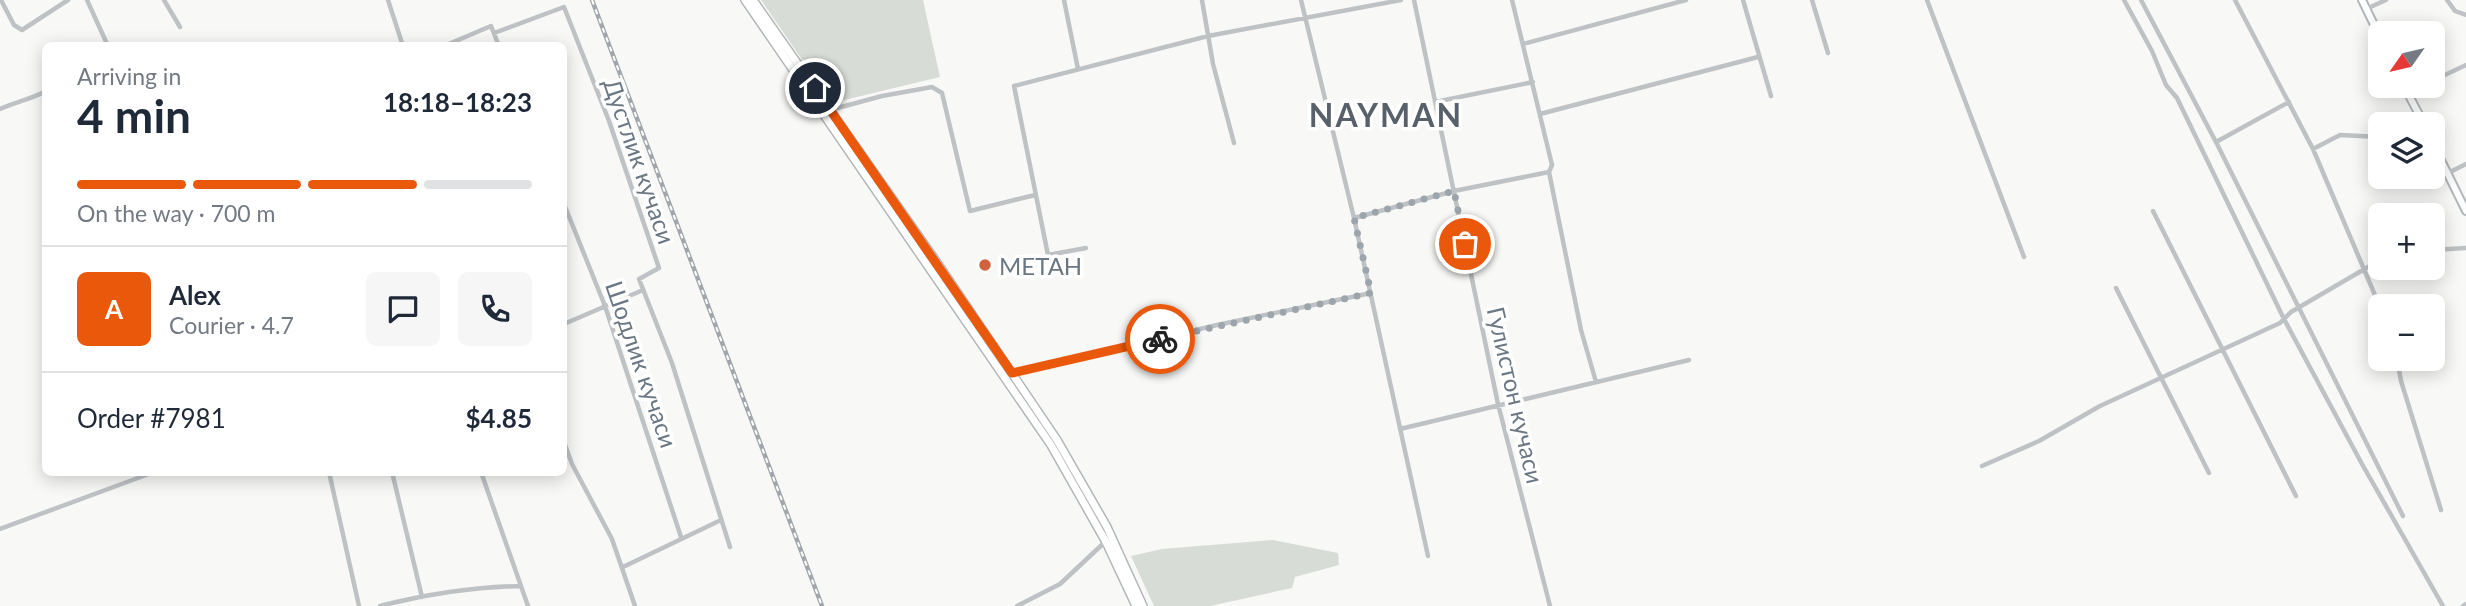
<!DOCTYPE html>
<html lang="en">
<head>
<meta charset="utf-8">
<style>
  body { margin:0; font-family:Lato,sans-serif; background:#f6f6f7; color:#1f2937; height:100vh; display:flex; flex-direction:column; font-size:26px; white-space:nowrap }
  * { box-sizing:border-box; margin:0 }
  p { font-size:23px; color:#747a83 }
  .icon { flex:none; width:38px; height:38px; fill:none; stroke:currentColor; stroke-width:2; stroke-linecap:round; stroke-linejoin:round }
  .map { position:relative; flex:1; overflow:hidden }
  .sheet { position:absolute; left:42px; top:42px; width:525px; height:434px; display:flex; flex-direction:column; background:#fff; border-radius:10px; box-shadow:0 4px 18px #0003 }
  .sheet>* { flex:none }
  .needle { width:46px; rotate:236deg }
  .tools { position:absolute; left:2368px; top:21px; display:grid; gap:14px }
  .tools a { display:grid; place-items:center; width:77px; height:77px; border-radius:10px; background:#fff; box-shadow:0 4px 18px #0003; font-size:35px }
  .pin { position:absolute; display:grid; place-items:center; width:60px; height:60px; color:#fff; margin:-30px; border:4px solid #fff; border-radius:50%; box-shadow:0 2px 7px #0007 }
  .courier { position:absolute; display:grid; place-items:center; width:70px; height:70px; margin:-35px; border:5px solid #ea580c; border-radius:50%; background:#fff; color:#222; box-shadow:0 2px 9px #0007 }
  .headline em { font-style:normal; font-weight:700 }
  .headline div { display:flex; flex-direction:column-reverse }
  .headline { display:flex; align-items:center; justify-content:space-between; height:119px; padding:0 35px }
  h1 { font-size:46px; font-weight:700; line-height:52px }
  .bar { display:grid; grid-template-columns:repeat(4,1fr); gap:10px 7px; align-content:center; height:84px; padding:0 35px }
  .bar i { height:9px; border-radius:5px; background:#e0e1e3 }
  .bar .current { background:#ea580c }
  .bar p { grid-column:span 4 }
  .line { display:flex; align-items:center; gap:18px; padding:0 35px; border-top:2px solid #e0e1e3 }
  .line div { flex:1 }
  .round { display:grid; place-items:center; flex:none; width:74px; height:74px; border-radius:10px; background:#f6f6f7 }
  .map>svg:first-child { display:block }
</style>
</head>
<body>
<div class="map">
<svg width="2466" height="606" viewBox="0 0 2466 606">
  <rect width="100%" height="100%" fill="#f8f8f6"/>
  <path fill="#d8dcd6" d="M761 0H923L940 77 832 103Z
    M1273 540 1338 553 1339 565 1295 577 1292 588 1210 606H1154L1131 556 1162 549Z"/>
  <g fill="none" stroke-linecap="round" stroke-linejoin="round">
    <defs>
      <path id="secondary" d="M2362 0 2380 37
        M2404 86 2424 124
        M2432 142 2466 211"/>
      <path id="primary" d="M745 0 1051 445 1106 542 1136 606
        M753 0 938 264 1057 440 1107 527 1143 606"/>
    </defs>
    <use href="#secondary" stroke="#b3b7bb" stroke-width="10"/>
    <use href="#primary" stroke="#b2b6b9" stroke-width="10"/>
    <path stroke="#bec2c5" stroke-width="4.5" d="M1 0 14 25 22 30 68 0
      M87 0 108 46
      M164 0 180 27
      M388 0 403 46
      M1064 0 1078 69
      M1202 0 1213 64 1234 143
      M1301 0 1354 218 1428 556
      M1414 0 1498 404 1550 606
      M1512 0 1552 165 1549 172
      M1743 0 1771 96
      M1812 0 1828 53
      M1927 0 2024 257
      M2124 0 2152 51 2166 85 2177 98 2284 319 2362 464 2443 606
      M2141 0 2216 142 2403 516
      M2235 0 2313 149 2380 307
      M2447 0 2455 11 2466 15
      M2366 9 2386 0
      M494 33 564 7 609 121 659 268 639 279 672 363 730 547
      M1523 44 1686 0
      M444 46 491 26 499 46
      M2432 81 2466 65
      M2408 93 2422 86
      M1435 102 1533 82
      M0 109C15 102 32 99 46 91
      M830 110 882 96 932 87 942 93 970 211 1035 195
      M1540 114 1758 57
      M2216 142 2289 102
      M2313 149 2340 135 2380 137
      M1549 172 1581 330 1596 382
      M2448 173 2466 164
      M564 204 605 306 681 537
      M2153 211 2296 496
      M1354 218 1454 191 1549 172
      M1086 248 1048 255 1014 86 1208 36 1401 0
      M2432 250 2466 248
      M2116 288 2209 473
      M564 324 643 290
      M2397 359 2401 381 2441 510
      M1013 373 1217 325 1371 293
      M1400 429 1689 360
      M564 442 572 464 612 539 635 606
      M1982 466 2039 441 2100 406 2280 323 2291 312 2380 260
      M329 472 359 606
      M392 472 422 597
      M481 472 528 606
      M0 529 154 472
      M623 567 721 520
      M380 606C427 594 472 587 521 586
      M1017 606 1060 584 1105 542
      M2463 606 2466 604"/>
    <use href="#secondary" stroke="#fff" stroke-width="6"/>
    <use href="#primary" stroke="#fff" stroke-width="7"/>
    <defs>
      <path id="rail" d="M592 0 822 606"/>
    </defs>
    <use href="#rail" stroke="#a0a6ab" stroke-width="4.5"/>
    <use href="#rail" stroke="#fff" stroke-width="2" stroke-dasharray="5" stroke-linecap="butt"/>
  </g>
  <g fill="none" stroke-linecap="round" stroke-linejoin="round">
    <path stroke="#9ca5ab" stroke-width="7" stroke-dasharray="0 12.6" d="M1160 339 1371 293 1354 218 1454 191 1465 244"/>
    <path stroke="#ea580c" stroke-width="9" d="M815 88 1012 373 1160 339"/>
  </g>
  <circle fill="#cf623f" stroke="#fff" stroke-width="2.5" cx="985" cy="265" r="7"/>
  <g text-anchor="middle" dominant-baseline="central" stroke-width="7" stroke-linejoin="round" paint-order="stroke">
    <g font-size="24" fill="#6b7883" stroke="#fff">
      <text transform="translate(640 161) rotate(71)">Дустлик кучаси</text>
      <text transform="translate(642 364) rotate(71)">Шодлик кучаси</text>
      <text transform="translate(1516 395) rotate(77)">Гулистон кучаси</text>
    </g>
    <g font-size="24" fill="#6b7883" stroke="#fff" text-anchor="start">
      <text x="999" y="265">МЕТАН</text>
    </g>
    <g font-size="32" font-weight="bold" letter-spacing="2" fill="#586169" stroke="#fff">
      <text x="1386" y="114">NAYMAN</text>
    </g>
  </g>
</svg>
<div class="tools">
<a><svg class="needle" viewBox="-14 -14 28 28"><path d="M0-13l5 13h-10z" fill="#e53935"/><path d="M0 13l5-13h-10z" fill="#747a83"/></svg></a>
<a><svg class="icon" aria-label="layers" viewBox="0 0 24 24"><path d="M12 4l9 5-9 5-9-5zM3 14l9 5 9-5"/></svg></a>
<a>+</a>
<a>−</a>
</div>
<div class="pin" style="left:1465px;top:244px;background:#ea580c"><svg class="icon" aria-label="bag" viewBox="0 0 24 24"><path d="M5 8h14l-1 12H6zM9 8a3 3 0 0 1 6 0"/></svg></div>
<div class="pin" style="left:815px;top:88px;background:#1f2937"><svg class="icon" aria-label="home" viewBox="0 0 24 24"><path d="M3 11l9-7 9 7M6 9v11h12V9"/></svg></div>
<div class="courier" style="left:1160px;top:339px"><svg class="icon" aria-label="bike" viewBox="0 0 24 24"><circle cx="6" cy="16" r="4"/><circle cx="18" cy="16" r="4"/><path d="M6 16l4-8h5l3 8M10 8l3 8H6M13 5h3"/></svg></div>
<section class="sheet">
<div class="headline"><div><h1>4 min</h1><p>Arriving in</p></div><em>18:18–18:23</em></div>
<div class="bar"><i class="current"></i><i class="current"></i><i class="current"></i><i></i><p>On the way · 700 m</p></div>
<div class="line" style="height:126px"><b class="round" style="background:#ea580c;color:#fff">A</b><div><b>Alex</b><p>Courier · 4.7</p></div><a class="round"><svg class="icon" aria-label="chat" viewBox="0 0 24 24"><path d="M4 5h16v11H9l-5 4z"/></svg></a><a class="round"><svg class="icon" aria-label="phone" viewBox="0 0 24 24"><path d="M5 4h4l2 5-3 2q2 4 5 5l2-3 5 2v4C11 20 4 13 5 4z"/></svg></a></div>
<div class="line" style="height:91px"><div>Order #7981</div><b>$4.85</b></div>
</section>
</div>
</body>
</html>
